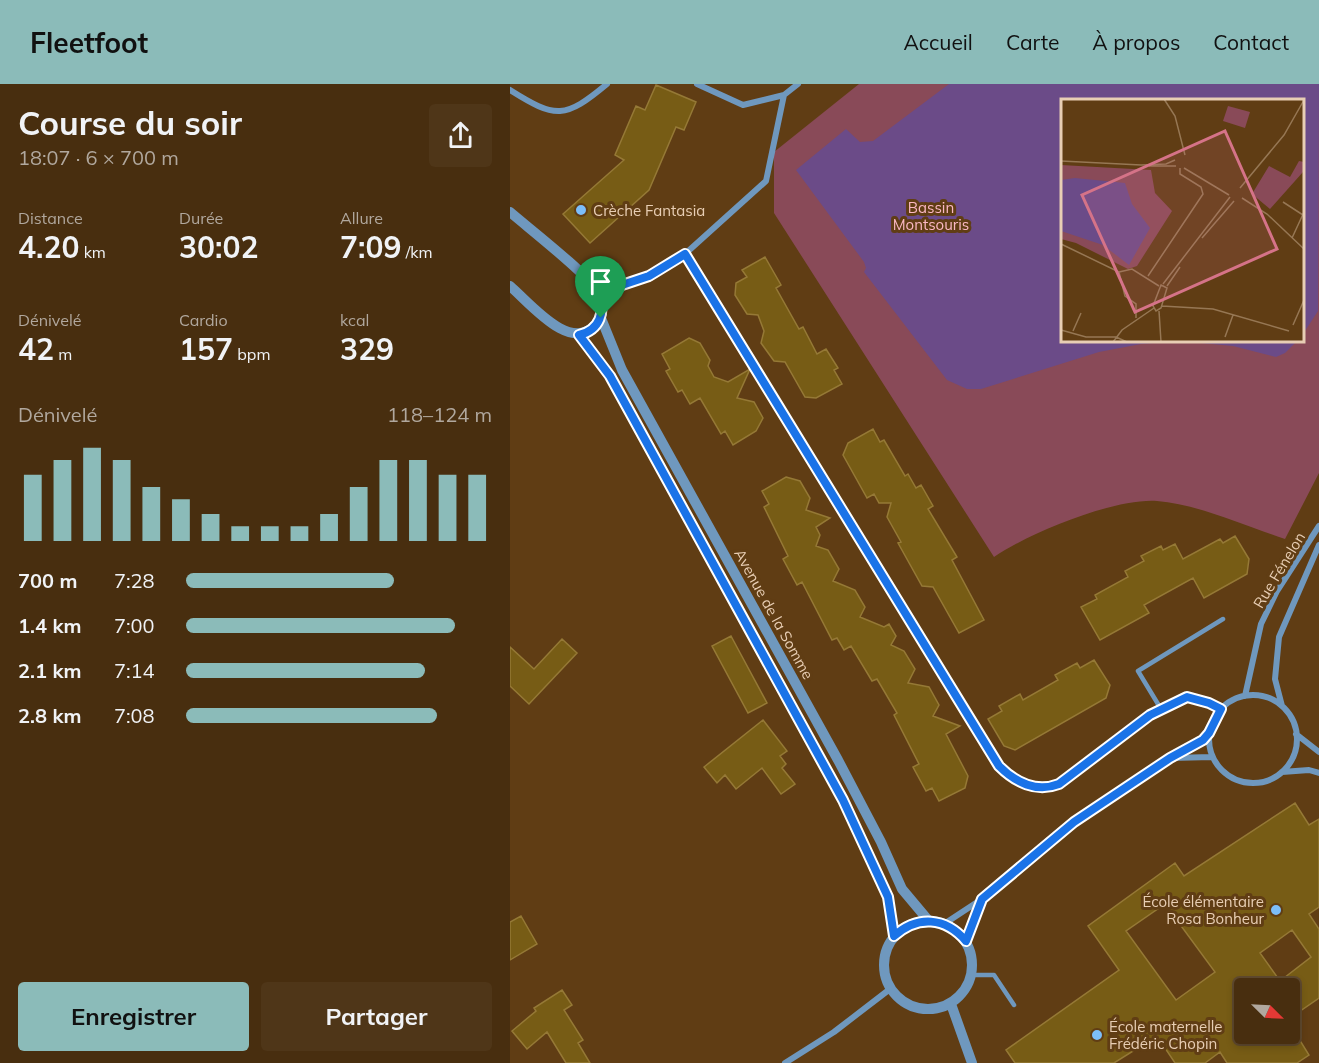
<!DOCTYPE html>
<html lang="fr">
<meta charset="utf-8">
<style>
:root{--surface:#482e0f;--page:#4f3618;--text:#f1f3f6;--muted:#b1a89e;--line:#604a2f;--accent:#8bbbb9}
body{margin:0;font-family:Mulish,sans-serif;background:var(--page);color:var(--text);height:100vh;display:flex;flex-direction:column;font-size:22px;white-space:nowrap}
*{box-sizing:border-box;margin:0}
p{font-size:20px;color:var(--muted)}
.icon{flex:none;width:33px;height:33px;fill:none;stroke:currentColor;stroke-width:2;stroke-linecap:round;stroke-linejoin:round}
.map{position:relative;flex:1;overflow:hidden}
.details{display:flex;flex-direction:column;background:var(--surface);width:510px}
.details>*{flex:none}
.needle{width:39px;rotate:114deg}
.controls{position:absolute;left:724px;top:894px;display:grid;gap:12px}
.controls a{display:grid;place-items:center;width:66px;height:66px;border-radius:6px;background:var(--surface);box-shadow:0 3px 9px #0003,0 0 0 2px var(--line);font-size:30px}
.pin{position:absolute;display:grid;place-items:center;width:51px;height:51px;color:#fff;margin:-62px -26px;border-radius:50% 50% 50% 0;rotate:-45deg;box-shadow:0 0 6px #0007}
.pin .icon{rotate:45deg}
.round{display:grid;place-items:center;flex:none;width:63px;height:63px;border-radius:6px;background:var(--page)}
.summary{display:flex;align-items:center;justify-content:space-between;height:102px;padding:0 18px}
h1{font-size:33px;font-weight:700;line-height:45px}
.figures{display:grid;grid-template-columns:repeat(3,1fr);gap:9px;height:102px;padding:6px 18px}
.figures div{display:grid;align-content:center}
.figures b{font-size:30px;font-weight:700}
.figures small{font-size:16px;font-weight:400}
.figures p{font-size:16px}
.chart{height:168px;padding:12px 18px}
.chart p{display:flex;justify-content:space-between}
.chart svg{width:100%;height:108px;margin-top:6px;stroke:var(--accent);stroke-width:6}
.action{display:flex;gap:12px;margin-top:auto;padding:12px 18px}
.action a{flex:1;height:69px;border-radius:6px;background:var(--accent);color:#111;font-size:24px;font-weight:700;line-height:69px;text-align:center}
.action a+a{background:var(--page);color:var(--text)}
ul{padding:0 18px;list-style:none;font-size:20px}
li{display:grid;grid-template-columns:96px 72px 1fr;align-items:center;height:45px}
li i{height:15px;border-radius:8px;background:var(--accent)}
header{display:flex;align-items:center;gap:36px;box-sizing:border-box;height:84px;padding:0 30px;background:var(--accent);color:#111}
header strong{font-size:28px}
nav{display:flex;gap:33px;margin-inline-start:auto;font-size:21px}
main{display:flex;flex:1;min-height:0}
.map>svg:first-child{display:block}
.green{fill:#894a58;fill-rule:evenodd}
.water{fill:#6b4b88}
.building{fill:#775c15;stroke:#957936;stroke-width:1.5;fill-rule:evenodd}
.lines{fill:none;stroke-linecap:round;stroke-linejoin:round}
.service{stroke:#6f98be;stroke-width:4.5}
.minor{stroke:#6f98be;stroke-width:6}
.tertiary{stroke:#6f98be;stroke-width:10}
.route-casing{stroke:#fff;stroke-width:12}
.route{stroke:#1a73e8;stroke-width:8}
.poi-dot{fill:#7cbef9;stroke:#603d14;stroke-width:2}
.labels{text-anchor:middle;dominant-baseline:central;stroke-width:6;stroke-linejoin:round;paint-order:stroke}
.park-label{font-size:15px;fill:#fab8c4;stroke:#603d14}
.poi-label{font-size:15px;fill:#e8ceb4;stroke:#603d14;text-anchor:start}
.street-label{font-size:15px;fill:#e8ceb4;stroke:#603d14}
.inset-road{fill:none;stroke:#967754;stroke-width:1.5}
.view{fill:#d57388;fill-opacity:0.15;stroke:#d57388;stroke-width:3}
.inset-edge{fill:none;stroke:#e8ceb4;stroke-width:3}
</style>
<header>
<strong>Fleetfoot</strong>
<nav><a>Accueil</a><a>Carte</a><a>À propos</a><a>Contact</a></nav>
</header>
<main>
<section class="details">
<div class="summary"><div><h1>Course du soir</h1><p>18:07 · 6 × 700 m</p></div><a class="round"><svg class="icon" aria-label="share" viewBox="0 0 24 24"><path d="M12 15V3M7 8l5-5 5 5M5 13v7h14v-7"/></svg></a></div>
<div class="figures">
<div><p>Distance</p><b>4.20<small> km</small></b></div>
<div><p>Durée</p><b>30:02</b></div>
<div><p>Allure</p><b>7:09<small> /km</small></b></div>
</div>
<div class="figures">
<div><p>Dénivelé</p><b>42<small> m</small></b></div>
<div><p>Cardio</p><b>157<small> bpm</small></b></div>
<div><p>kcal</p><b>329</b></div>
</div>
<div class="chart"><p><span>Dénivelé</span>118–124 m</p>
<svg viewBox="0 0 160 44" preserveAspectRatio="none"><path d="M5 44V17M15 44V11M25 44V6M35 44V11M45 44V22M55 44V27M65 44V33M75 44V38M85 44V38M95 44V38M105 44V33M115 44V22M125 44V11M135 44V11M145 44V17M155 44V17"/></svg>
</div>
<ul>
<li><b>700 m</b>7:28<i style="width:68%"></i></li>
<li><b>1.4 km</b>7:00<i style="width:88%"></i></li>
<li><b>2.1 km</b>7:14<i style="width:78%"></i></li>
<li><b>2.8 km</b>7:08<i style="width:82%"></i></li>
</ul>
<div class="action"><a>Enregistrer</a><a>Partager</a></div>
</section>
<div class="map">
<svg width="809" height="979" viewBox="0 0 809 979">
<rect width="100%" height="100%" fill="#603d14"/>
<!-- green -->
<path class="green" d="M349 0H809V389L775 455C736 442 687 420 647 417 604 414 519 449 484 473L264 129V68ZM552 16H792V256H552Z"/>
<!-- water -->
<path class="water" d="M439 0H809L808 227 793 250 792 16H552V256L787 257 775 269 766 273 723 262 670 257 631 260 589 268 471 305H457L437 296 354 188 356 184 354 178 286 86 336 45 350 58 363 57Z"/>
<!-- building -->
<path class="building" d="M146 1 186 18 174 46 166 43 139 106 80 159 53 130 114 76 105 71 126 22 135 26Z
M255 173 271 201 266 204 289 245 293 243 307 270 316 265 328 284 324 286 332 300 306 314 295 313 275 278 264 277 251 259 254 247 248 231 237 230 225 211 226 199 237 193 232 186Z
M179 254 190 259 200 276 198 282 204 293 218 298 240 285 227 314 244 318 253 334 246 347 223 361 215 347 211 350 190 314 180 320 172 306 168 308 156 287 160 285 152 270Z
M363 345 370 358 374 356 395 392 398 390 406 404 411 401 423 422 418 425 447 473 442 476 474 536 449 549 423 503 412 502 388 459 391 458 377 433 381 419H369L364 410 357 414 333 371 338 359Z
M276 393 290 397 300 414 296 426 320 434 306 443 310 451 306 462 318 466 329 485 323 497 345 506 355 523 350 533 374 543 379 540 386 552 381 561 394 567 405 585 398 599 419 603 429 621 423 632 450 642 436 650 458 692 455 704 429 717 422 704 416 707 403 683 409 680 384 631 387 629 367 595 362 597 341 562 334 566 327 554 322 556 292 498 287 501 273 475 278 472 254 423 259 420 252 407Z
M725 452 739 475 737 490 694 514 683 494 634 521 639 529 590 556 571 523 587 515 585 511 618 493 615 487 634 477 631 472 651 462 653 466 665 460 673 475 710 455 713 459Z
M221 552 257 619 238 629 202 562Z
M52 555 67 569 19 620 0 602V563L24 585Z
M584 576 600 601 596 614 505 666 494 662 478 635 492 627 489 622 510 610 513 616 548 596 545 591 567 579 570 584Z
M253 636 277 667 270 672 276 680 272 684 285 700 271 710 252 684 226 705 215 691 207 699 194 683Z
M785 719 799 741 809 735V823L799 830 809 845V914L780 934V904H735V950H786L799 971 787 979H717L710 968 695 979H665L647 952 604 979H505L496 966 609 886 578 842 665 779 674 792ZM655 820 705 888 666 916 616 847ZM782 846 801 873 770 897 750 869Z
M11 832 27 860 0 876V838Z
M52 906 62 921 54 926 73 956 68 959 80 979H56L37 948 17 965 2 947 26 927 24 924Z"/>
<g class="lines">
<!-- service -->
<path class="service" d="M651 625 628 587 713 535
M462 891H484L504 921"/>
<!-- minor -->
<path class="minor" d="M187 0 233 21 274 11 288 0
M0 6C46 35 55 35 97 0
M175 170 489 682C505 698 526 709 549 700L641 631 677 613 699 619 710 625
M88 209 139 192 175 170 256 97 274 11
M699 655a44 44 0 1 1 88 0a44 44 0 1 1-88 0Z
M735 612 751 540 767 507 809 442
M772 622 765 595 769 553 809 461
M786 650 809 668
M661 674 702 673
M772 688 799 686 809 689
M434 840 472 815 564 738 660 674 693 656 699 649
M456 857 472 815
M275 979 324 948 380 905"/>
<!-- tertiary -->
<path class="tertiary" d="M0 128C16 142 79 191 86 206 93 217 95 229 86 240 61 270 21 220 0 202
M91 234 112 286 328 676 371 758 392 805 418 836
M69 251 100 292 333 716 378 813 384 852
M374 881a44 44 0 1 1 88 0a44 44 0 1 1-88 0Z
M441 920 462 979"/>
</g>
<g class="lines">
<!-- route casing -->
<g class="route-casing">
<path id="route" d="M175 170 489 682C505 698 526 709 549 700L640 631 677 613 699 619 711 625 699 649 693 656 660 674 564 738 472 815 456 857C435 833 408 831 384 852L378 813 333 716 100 292 69 251C90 246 96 228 88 209L139 192Z"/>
</g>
<!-- route -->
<use href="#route" class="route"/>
</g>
<!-- markers -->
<g class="poi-dot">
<circle cx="71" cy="126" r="6"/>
<circle cx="766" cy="826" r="6"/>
<circle cx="587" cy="951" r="6"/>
</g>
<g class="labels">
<!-- park labels -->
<g class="park-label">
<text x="421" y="123">Bassin<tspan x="421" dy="17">Montsouris</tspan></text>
</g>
<!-- poi labels -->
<g class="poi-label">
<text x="83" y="126">Crèche Fantasia</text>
<text x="754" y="817" text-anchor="end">École élémentaire<tspan x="754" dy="17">Rosa Bonheur</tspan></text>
<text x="599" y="942">École maternelle<tspan x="599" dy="17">Frédéric Chopin</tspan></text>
</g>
<!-- street labels -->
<g class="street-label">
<text transform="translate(769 486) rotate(-59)">Rue Fénelon</text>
<text transform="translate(264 530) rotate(61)">Avenue de la Somme</text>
</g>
</g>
<!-- overview -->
<g transform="translate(551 15)">
<rect width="243" height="243" fill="#603d14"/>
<path d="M167 7 189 13 184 29 162 22ZM238 62 243 63 242 73 209 110 191 95 208 67 229 78ZM0 66 90 71 94 94 111 112 76 167 67 170 15 144 0 140Z" fill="#894a58"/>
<path d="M14 79 64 84 71 105 89 129 68 166 42 146 0 132V81Z" fill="#6b4b88"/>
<path class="inset-road" d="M103 0 114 17 124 56M0 62 80 66 105 65 114 61M88 67H115M123 69 168 96M179 89 223 36 243 1M181 99 206 115 243 150M222 103 242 116M141 139 173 102M231 139 243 113M0 145 58 173 64 197 75 205V219M58 173 71 170 98 187M87 177 142 95 140 88 119 75V69M102 185 169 98M100 186 106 189 100 209 95 212 92 207ZM106 187 119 168M101 207 152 210 228 232M98 212 100 243M232 226 243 201M0 231 25 238H55L66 243M12 232 20 214M164 238 172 216M52 243 61 231 93 209"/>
<path class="view" d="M164 32 216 150 74 213 21 96Z"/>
<rect width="243" height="243" class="inset-edge"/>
</g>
</svg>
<div class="controls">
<a><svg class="needle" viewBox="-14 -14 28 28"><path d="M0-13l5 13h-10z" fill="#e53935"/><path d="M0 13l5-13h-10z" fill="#b1a89e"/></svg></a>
</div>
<div class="pin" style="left:91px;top:234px;background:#1e9e55"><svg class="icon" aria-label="arrive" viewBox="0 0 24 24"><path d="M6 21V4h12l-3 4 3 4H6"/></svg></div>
</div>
</main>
